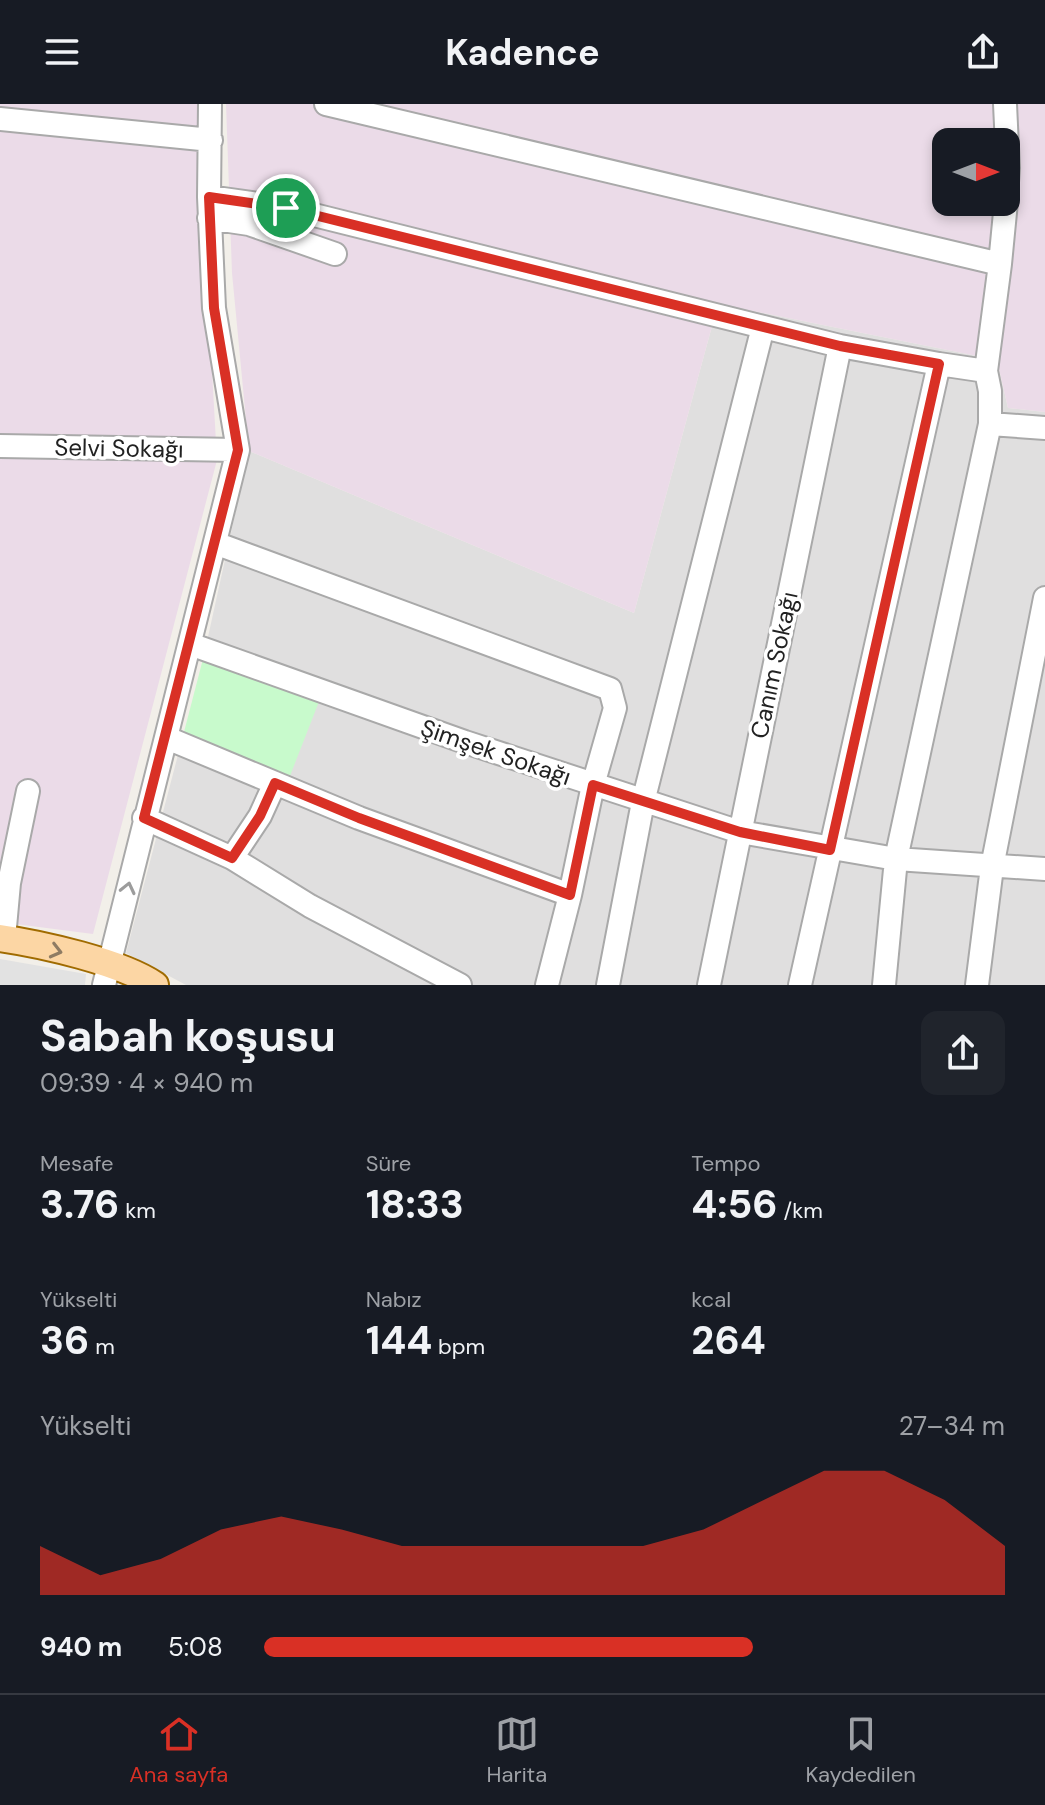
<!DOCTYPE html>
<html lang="tr">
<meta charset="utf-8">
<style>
:root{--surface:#171b24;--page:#20242c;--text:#f1f3f6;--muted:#9ea1a6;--line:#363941;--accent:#d93025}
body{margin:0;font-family:"DM Sans",sans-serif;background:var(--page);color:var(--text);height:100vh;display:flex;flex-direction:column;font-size:30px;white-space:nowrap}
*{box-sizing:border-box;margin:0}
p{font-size:26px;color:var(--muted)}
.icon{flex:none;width:44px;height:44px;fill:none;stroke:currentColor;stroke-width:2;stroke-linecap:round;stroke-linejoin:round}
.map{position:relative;height:881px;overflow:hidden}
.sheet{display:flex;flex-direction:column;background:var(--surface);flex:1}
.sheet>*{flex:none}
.needle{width:52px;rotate:90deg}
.tools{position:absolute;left:932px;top:24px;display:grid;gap:16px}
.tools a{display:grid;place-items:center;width:88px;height:88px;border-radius:16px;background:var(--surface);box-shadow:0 4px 12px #0003;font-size:40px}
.pin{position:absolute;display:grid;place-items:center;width:68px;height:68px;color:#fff;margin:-34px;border:4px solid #fff;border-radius:50%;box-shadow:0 2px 8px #0007}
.round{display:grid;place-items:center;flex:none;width:84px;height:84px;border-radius:16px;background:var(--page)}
.overview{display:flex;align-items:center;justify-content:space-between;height:136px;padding:0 40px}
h1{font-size:44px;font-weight:700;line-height:60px}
.metrics{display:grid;grid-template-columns:repeat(3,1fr);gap:12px;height:136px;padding:8px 40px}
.metrics div{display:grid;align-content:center}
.metrics b{font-size:40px;font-weight:700}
.metrics small{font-size:22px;font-weight:400}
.metrics p{font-size:22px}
.chart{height:224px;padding:16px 40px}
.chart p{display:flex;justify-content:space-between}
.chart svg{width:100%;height:144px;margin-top:8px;fill:var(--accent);opacity:.7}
ul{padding:0 40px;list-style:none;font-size:26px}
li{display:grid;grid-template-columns:128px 96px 1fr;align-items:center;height:60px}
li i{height:20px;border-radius:10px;background:var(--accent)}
header{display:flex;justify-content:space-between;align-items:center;height:104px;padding:0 40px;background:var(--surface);font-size:36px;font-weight:700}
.menu{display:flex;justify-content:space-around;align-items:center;height:112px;border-top:2px solid var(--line);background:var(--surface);font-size:22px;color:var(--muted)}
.menu a{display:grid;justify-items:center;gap:4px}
.menu .selected{color:var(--accent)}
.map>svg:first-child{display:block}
.residential{fill:#e0dfdf}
.industrial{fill:#ebdbe8;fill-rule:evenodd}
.park{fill:#c8facc}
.parking{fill:#e2e2e2}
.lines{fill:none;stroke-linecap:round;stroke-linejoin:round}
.minor-casing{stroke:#a9a9a9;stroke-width:26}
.major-casing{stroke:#a06b00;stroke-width:30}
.minor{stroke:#fff;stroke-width:22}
.major{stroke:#fcd6a4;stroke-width:26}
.oneway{stroke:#9c9c9c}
.oneway2{stroke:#8f7c63}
.route-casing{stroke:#fff;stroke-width:16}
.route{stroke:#d93025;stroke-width:10}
.labels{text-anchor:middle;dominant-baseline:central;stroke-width:7;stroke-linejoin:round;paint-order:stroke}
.street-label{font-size:24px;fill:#222;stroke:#fff}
</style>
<header><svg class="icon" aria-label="menu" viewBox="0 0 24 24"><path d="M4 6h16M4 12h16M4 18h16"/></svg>Kadence<svg class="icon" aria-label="share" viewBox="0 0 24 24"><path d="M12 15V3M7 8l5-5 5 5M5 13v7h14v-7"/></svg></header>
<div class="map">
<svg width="1045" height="881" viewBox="0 0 1045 881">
<rect width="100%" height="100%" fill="#f2efe9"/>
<!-- residential -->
<path class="residential" d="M718 200 997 256 1008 304 1045 308V881H186L126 849 184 628 288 677 204 551 249 347 634 509Z"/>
<!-- industrial -->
<path class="industrial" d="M0 0H197L217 356 93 830 0 818Z
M226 0H1045V308L1008 304 997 256 718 200 634 509 249 347 232 169ZM946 38H1006V98H946Z"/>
<!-- park -->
<path class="park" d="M204 551 320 595 288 677 184 628Z"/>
<!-- parking -->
<path class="parking" d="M0 855 86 870 85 881H0Z"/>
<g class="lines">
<!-- minor casing -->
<g class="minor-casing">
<path id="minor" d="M326 0 1000 160
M1005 0 1008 64 1006 92
M0 15 211 36
M209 93 286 104 840 242 939 260
M209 114 249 120 335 150
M986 267 990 287V320
M0 342 238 346
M215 439 610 585 615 604 593 681 570 791 547 881
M190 540 465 638 740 728 896 755 1045 765
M167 634 359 714 570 791
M144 714 232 754 310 802 460 881
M232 754 260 712 275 679
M4 834 9 779 28 687
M104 881 238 346 214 204 209 93 210 0
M608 881 643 698 763 223
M709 881 840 242
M800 881 939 260 986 267 1000 160 1006 98
M884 881 896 755 990 320 1045 324
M977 881 992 763 1045 494"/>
</g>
<!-- major casing -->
<g class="major-casing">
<path id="major" d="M0 834C42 840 121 858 155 881"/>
</g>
<!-- minor -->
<use href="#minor" class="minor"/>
<!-- major -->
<use href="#major" class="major"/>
</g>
<!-- one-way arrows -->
<defs><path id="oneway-chevron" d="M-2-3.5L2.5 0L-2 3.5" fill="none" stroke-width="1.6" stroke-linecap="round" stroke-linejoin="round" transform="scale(2)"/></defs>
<use class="oneway" href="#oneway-chevron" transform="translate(128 784) rotate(-77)"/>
<use class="oneway2" href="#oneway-chevron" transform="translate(56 847) rotate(14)"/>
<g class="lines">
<!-- route casing -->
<g class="route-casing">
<path id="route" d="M209 93 286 104 840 242 939 260 830 746 740 728 593 681 570 791 359 714 275 679 260 712 232 754 144 714 238 346 214 204Z"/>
</g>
<!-- route -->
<use href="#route" class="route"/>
</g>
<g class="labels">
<!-- street labels -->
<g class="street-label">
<text transform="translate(119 344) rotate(1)">Selvi Sokağı</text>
<text transform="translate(774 561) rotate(-78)">Canım Sokağı</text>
<text transform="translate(496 648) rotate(19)">Şimşek Sokağı</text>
</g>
</g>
</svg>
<div class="tools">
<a><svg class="needle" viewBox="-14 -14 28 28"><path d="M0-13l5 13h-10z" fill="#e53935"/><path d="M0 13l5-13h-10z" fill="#9ea1a6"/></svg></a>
</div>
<div class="pin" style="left:286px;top:104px;background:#1e9e55"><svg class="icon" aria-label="arrive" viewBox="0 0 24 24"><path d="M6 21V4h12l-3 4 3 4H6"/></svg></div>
</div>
<section class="sheet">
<div class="overview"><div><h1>Sabah koşusu</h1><p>09:39 · 4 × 940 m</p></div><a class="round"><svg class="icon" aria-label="share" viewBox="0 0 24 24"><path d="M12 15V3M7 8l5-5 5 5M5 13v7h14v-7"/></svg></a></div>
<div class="metrics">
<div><p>Mesafe</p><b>3.76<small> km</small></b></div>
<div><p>Süre</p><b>18:33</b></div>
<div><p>Tempo</p><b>4:56<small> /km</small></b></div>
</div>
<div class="metrics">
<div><p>Yükselti</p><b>36<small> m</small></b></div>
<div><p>Nabız</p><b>144<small> bpm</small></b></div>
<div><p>kcal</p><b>264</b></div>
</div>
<div class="chart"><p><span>Yükselti</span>27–34 m</p>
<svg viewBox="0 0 160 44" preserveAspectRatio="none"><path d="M0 44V29L10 38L20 33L30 24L40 20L50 24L60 29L70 29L80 29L90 29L100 29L110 24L120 15L130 6L140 6L150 15L160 29V44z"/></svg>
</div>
<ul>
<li><b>940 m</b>5:08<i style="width:66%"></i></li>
</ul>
</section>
<nav class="menu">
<a class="selected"><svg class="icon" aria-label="home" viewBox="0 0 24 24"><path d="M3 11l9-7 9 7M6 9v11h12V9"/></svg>Ana sayfa</a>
<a><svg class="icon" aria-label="map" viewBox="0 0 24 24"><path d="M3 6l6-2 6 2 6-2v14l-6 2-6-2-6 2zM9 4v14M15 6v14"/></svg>Harita</a>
<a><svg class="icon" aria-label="saved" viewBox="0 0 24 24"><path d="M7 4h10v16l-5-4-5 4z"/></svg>Kaydedilen</a>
</nav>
